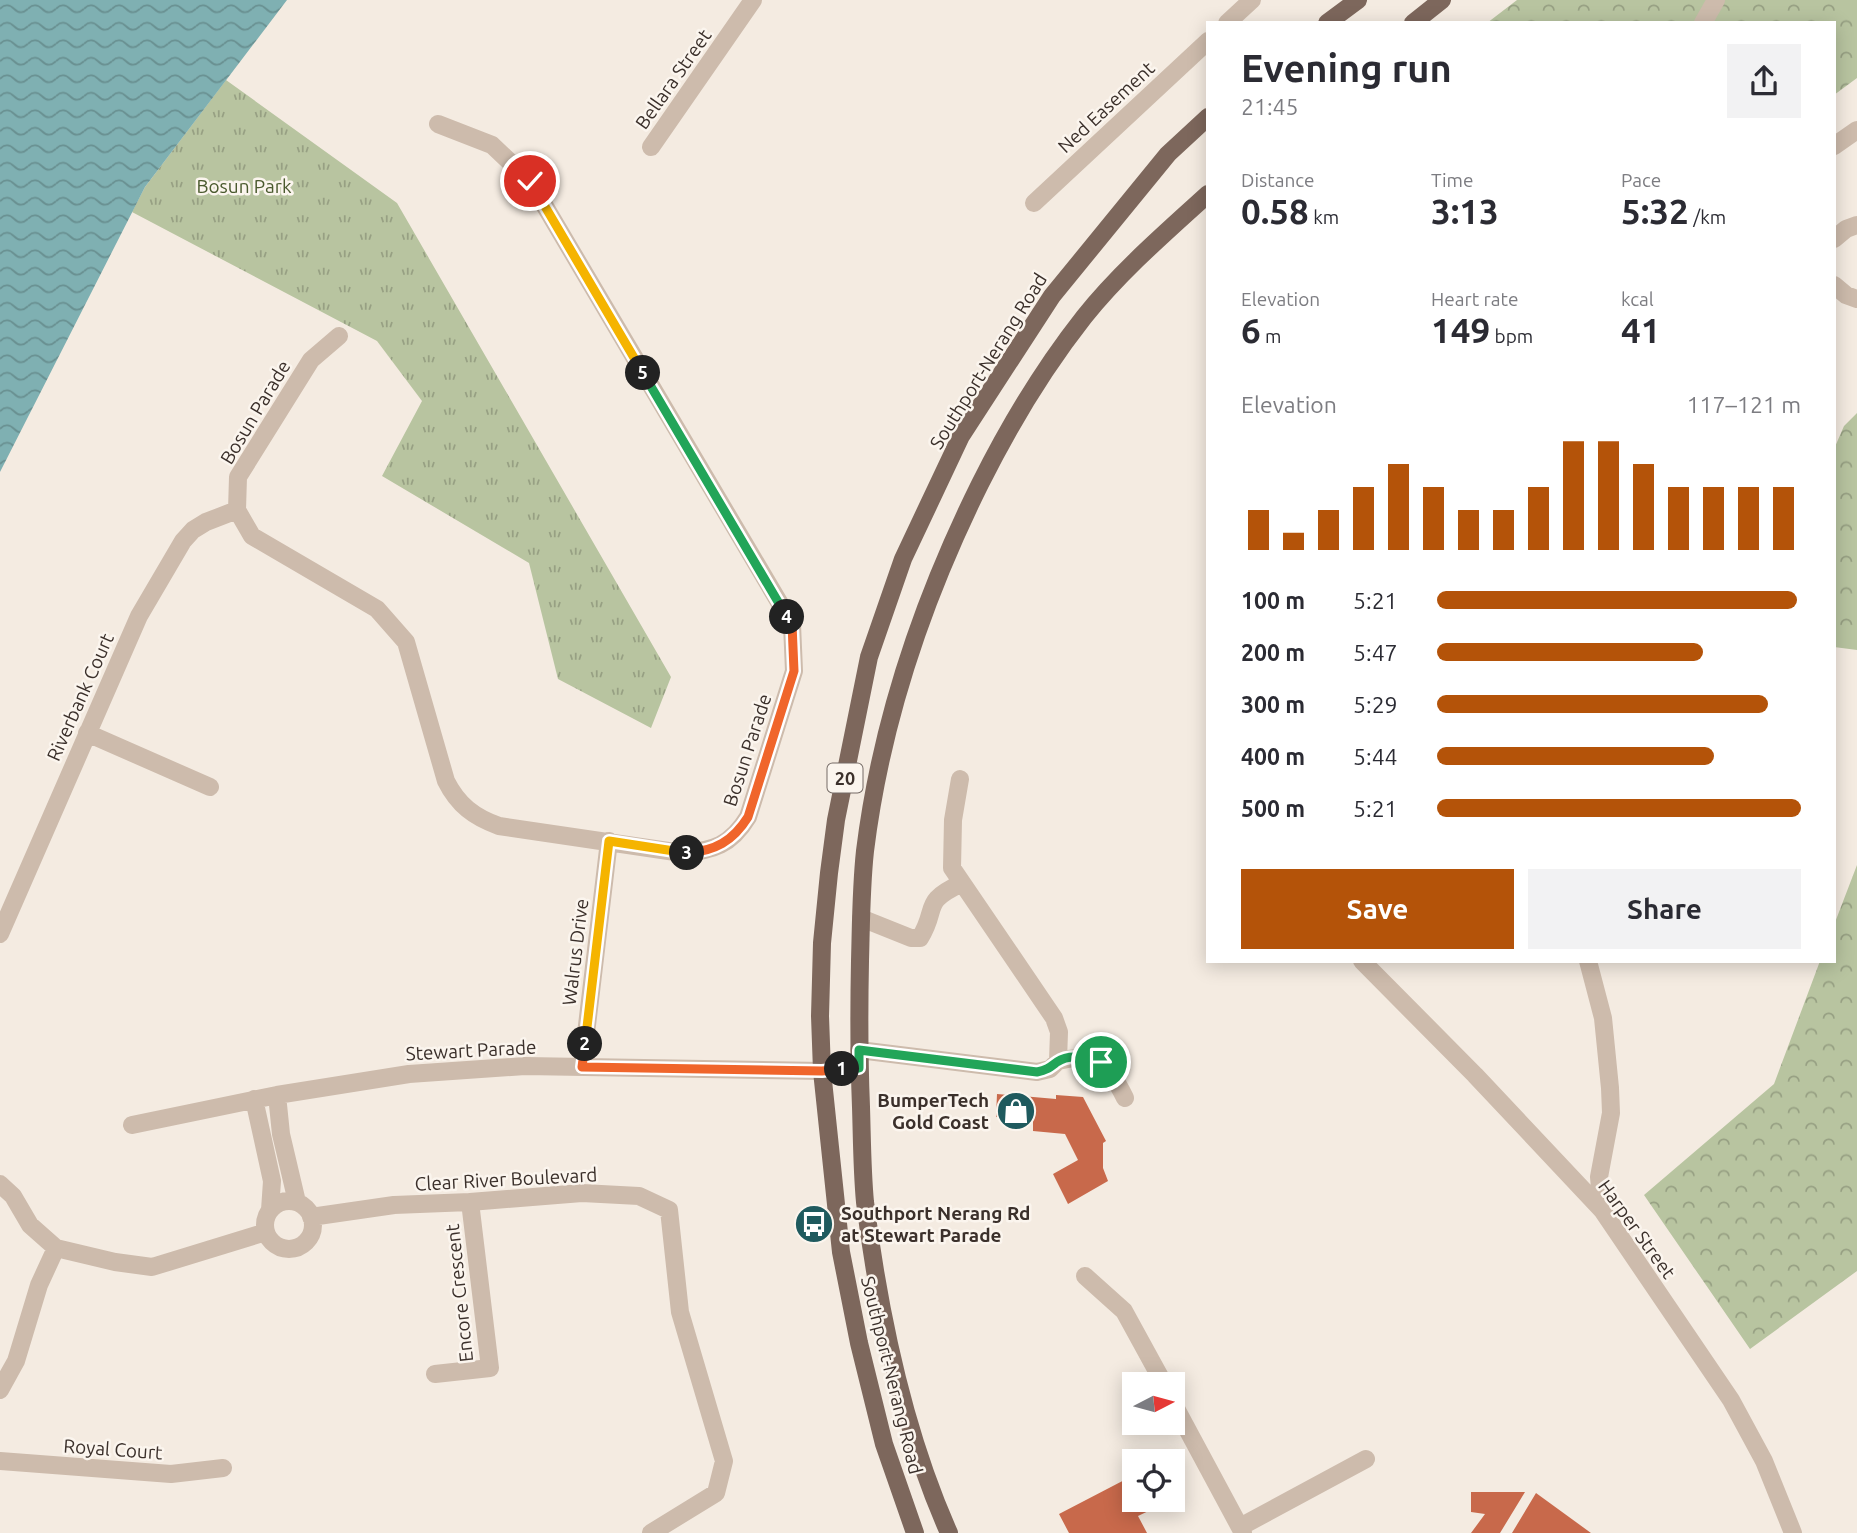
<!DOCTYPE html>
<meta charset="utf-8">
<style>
:root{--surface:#fff;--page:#f2f2f3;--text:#2b2b33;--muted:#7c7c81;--accent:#b45309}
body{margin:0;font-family:Ubuntu,sans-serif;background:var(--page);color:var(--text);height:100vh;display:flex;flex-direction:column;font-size:26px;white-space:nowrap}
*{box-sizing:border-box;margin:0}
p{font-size:23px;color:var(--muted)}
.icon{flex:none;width:38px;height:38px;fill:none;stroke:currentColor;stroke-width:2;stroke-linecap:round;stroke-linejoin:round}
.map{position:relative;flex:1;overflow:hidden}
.drawer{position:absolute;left:1206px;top:21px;width:630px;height:942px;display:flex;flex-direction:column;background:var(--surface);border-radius:0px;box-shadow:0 4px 18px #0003}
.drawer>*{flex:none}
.needle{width:46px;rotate:84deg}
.buttons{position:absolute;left:1122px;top:1372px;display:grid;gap:14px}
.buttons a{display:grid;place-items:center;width:63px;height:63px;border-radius:0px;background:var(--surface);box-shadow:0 4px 18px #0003;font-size:35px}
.pin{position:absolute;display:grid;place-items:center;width:60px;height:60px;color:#fff;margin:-30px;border:4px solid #fff;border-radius:50%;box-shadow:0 2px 7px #0007}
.km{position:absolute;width:35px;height:35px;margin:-18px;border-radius:50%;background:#222;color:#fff;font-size:19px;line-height:35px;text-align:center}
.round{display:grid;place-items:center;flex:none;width:74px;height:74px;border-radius:0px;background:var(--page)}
.overview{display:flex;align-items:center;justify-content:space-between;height:119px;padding:0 35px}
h1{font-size:38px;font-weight:700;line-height:52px}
.stats{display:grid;grid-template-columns:repeat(3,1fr);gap:10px;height:119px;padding:7px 35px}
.stats div{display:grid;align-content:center}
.stats b{font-size:35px;font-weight:700}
.stats small{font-size:19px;font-weight:400}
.stats p{font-size:19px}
.chart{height:196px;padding:14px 35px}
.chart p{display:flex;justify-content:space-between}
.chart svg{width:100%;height:126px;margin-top:7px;stroke:var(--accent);stroke-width:6}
.button{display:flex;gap:14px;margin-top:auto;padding:14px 35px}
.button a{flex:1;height:80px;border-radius:0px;background:var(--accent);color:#fff;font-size:28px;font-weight:700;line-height:80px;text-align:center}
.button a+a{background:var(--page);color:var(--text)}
ul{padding:0 35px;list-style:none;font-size:23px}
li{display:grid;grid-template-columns:112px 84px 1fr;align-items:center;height:52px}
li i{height:18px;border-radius:9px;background:var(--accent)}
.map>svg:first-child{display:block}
.forest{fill:url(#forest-crowns)}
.park{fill:url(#park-tufts)}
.water{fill:url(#water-waves)}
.building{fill:#c8694b}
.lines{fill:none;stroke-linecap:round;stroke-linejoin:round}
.minor{stroke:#cdbbac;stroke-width:18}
.major{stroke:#7d675c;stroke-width:18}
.split-1-casing{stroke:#fff;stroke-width:14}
.split-2-casing{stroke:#fff;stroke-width:14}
.split-3-casing{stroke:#fff;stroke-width:14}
.split-4-casing{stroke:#fff;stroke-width:14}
.split-5-casing{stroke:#fff;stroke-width:14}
.split-6-casing{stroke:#fff;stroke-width:14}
.split-1{stroke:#22a559;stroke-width:9}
.split-2{stroke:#f0652b;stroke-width:9}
.split-3{stroke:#f5b400;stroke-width:9}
.split-4{stroke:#f0652b;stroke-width:9}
.split-5{stroke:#22a559;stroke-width:9}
.split-6{stroke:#f5b400;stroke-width:9}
.labels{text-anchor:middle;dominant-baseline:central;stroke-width:5;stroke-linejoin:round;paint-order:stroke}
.shield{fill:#fbf5ee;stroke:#756b66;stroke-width:2}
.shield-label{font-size:18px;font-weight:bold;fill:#3b302b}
.street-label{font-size:19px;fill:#3b302b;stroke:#fbf5ee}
.park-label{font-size:19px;fill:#4a5a2e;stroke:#fbf5ee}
.poi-label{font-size:19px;font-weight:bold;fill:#3b302b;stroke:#fbf5ee;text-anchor:end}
</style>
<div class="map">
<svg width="1857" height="1533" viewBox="0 0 1857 1533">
<defs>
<pattern id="forest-crowns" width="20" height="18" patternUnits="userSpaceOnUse" patternTransform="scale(1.75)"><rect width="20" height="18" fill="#b8c4a0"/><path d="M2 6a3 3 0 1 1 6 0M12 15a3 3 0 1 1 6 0" fill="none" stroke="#97a083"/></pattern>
<pattern id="park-tufts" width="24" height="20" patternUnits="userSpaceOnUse" patternTransform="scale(1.75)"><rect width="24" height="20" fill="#b8c4a0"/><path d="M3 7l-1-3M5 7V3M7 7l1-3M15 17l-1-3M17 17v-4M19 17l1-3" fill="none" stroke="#97a083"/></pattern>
<pattern id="water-waves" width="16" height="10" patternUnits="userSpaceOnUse" patternTransform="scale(1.75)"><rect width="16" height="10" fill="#7fb0b2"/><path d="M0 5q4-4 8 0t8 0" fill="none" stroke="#699091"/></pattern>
</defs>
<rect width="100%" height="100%" fill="#f4ebe1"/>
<!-- forest -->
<path class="forest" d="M1517 0H1857V78L1834 95V23H1487Z
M1857 413V650L1834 647V449L1844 426Z
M1857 865V1271L1750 1349 1644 1195 1774 1084 1820 961H1834V925Z"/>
<!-- park -->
<path class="park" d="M226 80 397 203 671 677 651 728 558 679 529 563 382 476 422 401 377 341 132 212 145 187Z"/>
<!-- water -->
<path class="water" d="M0 0H287L145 187 0 472Z"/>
<!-- building -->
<path class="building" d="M997 1094 1056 1099V1095L1083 1097 1106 1141 1103 1143V1168L1108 1181 1068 1204 1053 1174 1078 1160 1065 1134 1033 1131V1120L996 1117Z
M1134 1475V1500H1156L1159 1506 1138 1516 1147 1533H1069L1059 1514Z
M1471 1492H1525L1500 1533H1471L1485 1514 1471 1512Z
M1536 1493 1591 1533H1512Z"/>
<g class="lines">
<!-- minor -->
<path class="minor" d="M1227 23 1252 0
M1703 23 1716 0
M1834 146 1857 130
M651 147 753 0
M1034 203 1208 41
M1834 239 1846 229 1857 225
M1834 285 1846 295 1857 299
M339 336 311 360 238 477 237 510 252 536 377 609 406 642 446 781C458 805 474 817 499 826L682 853C713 851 731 845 748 817L794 671 792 624 530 181 492 145 438 124
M87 733 210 787
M861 918 911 938H920C939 907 920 903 962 883
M0 934 139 616 183 541 193 530 206 522 237 510
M1362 961 1475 1075 1602 1210 1731 1400 1764 1461 1793 1533
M1588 961 1603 1018 1610 1088 1611 1113 1599 1177 1602 1210
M859 1050 1037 1072 1050 1069 1058 1061 1059 1032 1054 1018 952 868 953 820 960 779
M1058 1061C1096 1052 1109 1065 1125 1098
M582 1067 609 841
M277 1095 281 1134 297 1202
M254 1099 272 1181 270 1210
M132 1125 277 1095 409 1074 525 1066 822 1071 859 1068
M0 1184 13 1196 30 1225 56 1248 115 1262 152 1267 266 1232
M265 1225a24 24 0 1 1 48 0a24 24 0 1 1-48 0Z
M311 1217 394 1205 470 1202 582 1193 639 1196 669 1210 680 1312 724 1461 716 1493 651 1533
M1085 1276 1124 1311 1164 1384
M435 1374 490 1368 470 1202
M0 1390 16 1361 39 1285 56 1248
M1172 1401 1243 1533
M0 1461 171 1474 223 1468
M1240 1527 1366 1459"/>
<!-- major -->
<path class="major" d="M1327 23 1358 0
M1413 23 1442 0
M915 1533 884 1444 859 1343 841 1252 822 1071 820 1016 822 943 829 873 836 820 869 657 903 559 961 436 1052 296 1168 154 1208 117
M949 1533C903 1430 879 1313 865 1202 862 1170 862 1138 861 1107 859 1058 859 1010 860 961 861 925 861 888 865 851 881 722 922 601 980 484 1009 426 1043 369 1084 317 1120 272 1165 233 1208 194"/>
</g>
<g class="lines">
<!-- split-1 casing -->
<g class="split-1-casing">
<path id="split-1" d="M842 1069 859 1068V1050L1037 1072C1047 1070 1049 1068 1057 1062 1070 1053 1087 1058 1101 1062"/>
</g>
<!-- split-2 casing -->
<g class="split-2-casing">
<path id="split-2" d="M585 1044 582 1067 822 1071 842 1069"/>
</g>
<!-- split-3 casing -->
<g class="split-3-casing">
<path id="split-3" d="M585 1044 609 841 687 853"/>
</g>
<!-- split-4 casing -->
<g class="split-4-casing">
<path id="split-4" d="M687 853C715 851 733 841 748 817L794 671 792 624 787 617"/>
</g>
<!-- split-5 casing -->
<g class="split-5-casing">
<path id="split-5" d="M643 373 787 617"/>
</g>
<!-- split-6 casing -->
<g class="split-6-casing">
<path id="split-6" d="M530 181 643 373"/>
</g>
<!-- split-1 -->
<use href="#split-1" class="split-1"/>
<!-- split-2 -->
<use href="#split-2" class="split-2"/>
<!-- split-3 -->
<use href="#split-3" class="split-3"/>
<!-- split-4 -->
<use href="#split-4" class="split-4"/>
<!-- split-5 -->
<use href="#split-5" class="split-5"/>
<!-- split-6 -->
<use href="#split-6" class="split-6"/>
</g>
<!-- icons -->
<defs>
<g id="shop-disc" transform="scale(2.0125)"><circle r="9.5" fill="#1f5a5e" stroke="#fbf5ee"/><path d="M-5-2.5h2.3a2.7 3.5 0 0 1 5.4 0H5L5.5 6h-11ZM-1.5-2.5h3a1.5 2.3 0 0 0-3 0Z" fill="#fff"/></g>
<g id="bus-disc" transform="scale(2.0125)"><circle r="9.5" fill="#1f5a5e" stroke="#fbf5ee"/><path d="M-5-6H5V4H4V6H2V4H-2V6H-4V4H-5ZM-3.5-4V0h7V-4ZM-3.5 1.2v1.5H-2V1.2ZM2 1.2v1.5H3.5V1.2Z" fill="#fff"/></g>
</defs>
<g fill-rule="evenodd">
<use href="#shop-disc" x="1016" y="1111"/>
<use href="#bus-disc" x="814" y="1224"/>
</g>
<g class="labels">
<!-- shield labels -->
<rect class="shield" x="827.5" y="763.5" width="35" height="29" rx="5"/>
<g class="shield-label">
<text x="845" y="778">20</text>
</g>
<!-- street labels -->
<g class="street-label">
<text transform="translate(673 79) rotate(-55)">Bellara Street</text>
<text transform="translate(1106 107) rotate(-43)">Ned Easement</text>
<text transform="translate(988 361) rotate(-58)">Southport-Nerang Road</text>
<text transform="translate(255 412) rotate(-59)">Bosun Parade</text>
<text transform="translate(80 697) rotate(-66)">Riverbank Court</text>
<text transform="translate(747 750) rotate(-72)">Bosun Parade</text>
<text transform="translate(575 952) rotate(-83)">Walrus Drive</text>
<text transform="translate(471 1050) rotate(-3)">Stewart Parade</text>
<text transform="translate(506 1179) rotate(-3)">Clear River Boulevard</text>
<text transform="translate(1637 1229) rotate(54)">Harper Street</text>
<text transform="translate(459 1293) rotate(-96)">Encore Crescent</text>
<text transform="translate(892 1375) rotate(76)">Southport-Nerang Road</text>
<text transform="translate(113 1449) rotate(4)">Royal Court</text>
</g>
<!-- park labels -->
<g class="park-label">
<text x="244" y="186">Bosun Park</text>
</g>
<!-- poi labels -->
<g class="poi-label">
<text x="989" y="1100">BumperTech<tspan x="989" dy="22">Gold Coast</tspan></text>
<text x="841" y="1213" text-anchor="start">Southport Nerang Rd<tspan x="841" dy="22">at Stewart Parade</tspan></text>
</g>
</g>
</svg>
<div class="buttons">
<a><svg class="needle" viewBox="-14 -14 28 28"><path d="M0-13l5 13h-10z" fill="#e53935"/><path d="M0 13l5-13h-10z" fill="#7c7c81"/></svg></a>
<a><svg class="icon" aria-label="locate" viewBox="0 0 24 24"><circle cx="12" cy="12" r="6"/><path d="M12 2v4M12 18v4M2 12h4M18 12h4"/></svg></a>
</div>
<div class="pin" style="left:1101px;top:1062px;background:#1e9e55"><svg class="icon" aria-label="arrive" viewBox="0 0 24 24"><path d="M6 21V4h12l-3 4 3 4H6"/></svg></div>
<div class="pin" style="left:530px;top:181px;background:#d93025"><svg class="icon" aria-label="check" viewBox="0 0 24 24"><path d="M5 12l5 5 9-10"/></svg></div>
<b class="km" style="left:842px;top:1069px">1</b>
<b class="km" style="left:585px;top:1044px">2</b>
<b class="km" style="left:687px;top:853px">3</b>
<b class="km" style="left:787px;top:617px">4</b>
<b class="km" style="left:643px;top:373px">5</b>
<section class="drawer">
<div class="overview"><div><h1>Evening run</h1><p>21:45</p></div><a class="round"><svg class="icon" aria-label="share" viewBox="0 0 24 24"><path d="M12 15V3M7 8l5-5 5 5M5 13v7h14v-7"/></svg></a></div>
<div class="stats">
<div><p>Distance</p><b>0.58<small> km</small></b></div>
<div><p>Time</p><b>3:13</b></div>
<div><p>Pace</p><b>5:32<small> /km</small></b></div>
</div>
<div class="stats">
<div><p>Elevation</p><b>6<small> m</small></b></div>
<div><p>Heart rate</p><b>149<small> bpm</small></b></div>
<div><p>kcal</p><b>41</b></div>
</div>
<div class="chart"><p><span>Elevation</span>117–121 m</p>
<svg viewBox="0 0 160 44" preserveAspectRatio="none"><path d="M5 44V30M15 44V38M25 44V30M35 44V22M45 44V14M55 44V22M65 44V30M75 44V30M85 44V22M95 44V6M105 44V6M115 44V14M125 44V22M135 44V22M145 44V22M155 44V22"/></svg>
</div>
<ul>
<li><b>100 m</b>5:21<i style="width:99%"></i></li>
<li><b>200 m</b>5:47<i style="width:73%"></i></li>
<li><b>300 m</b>5:29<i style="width:91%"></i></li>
<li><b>400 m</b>5:44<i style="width:76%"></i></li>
<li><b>500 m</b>5:21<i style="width:100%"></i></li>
</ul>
<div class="button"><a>Save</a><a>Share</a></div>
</section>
</div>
